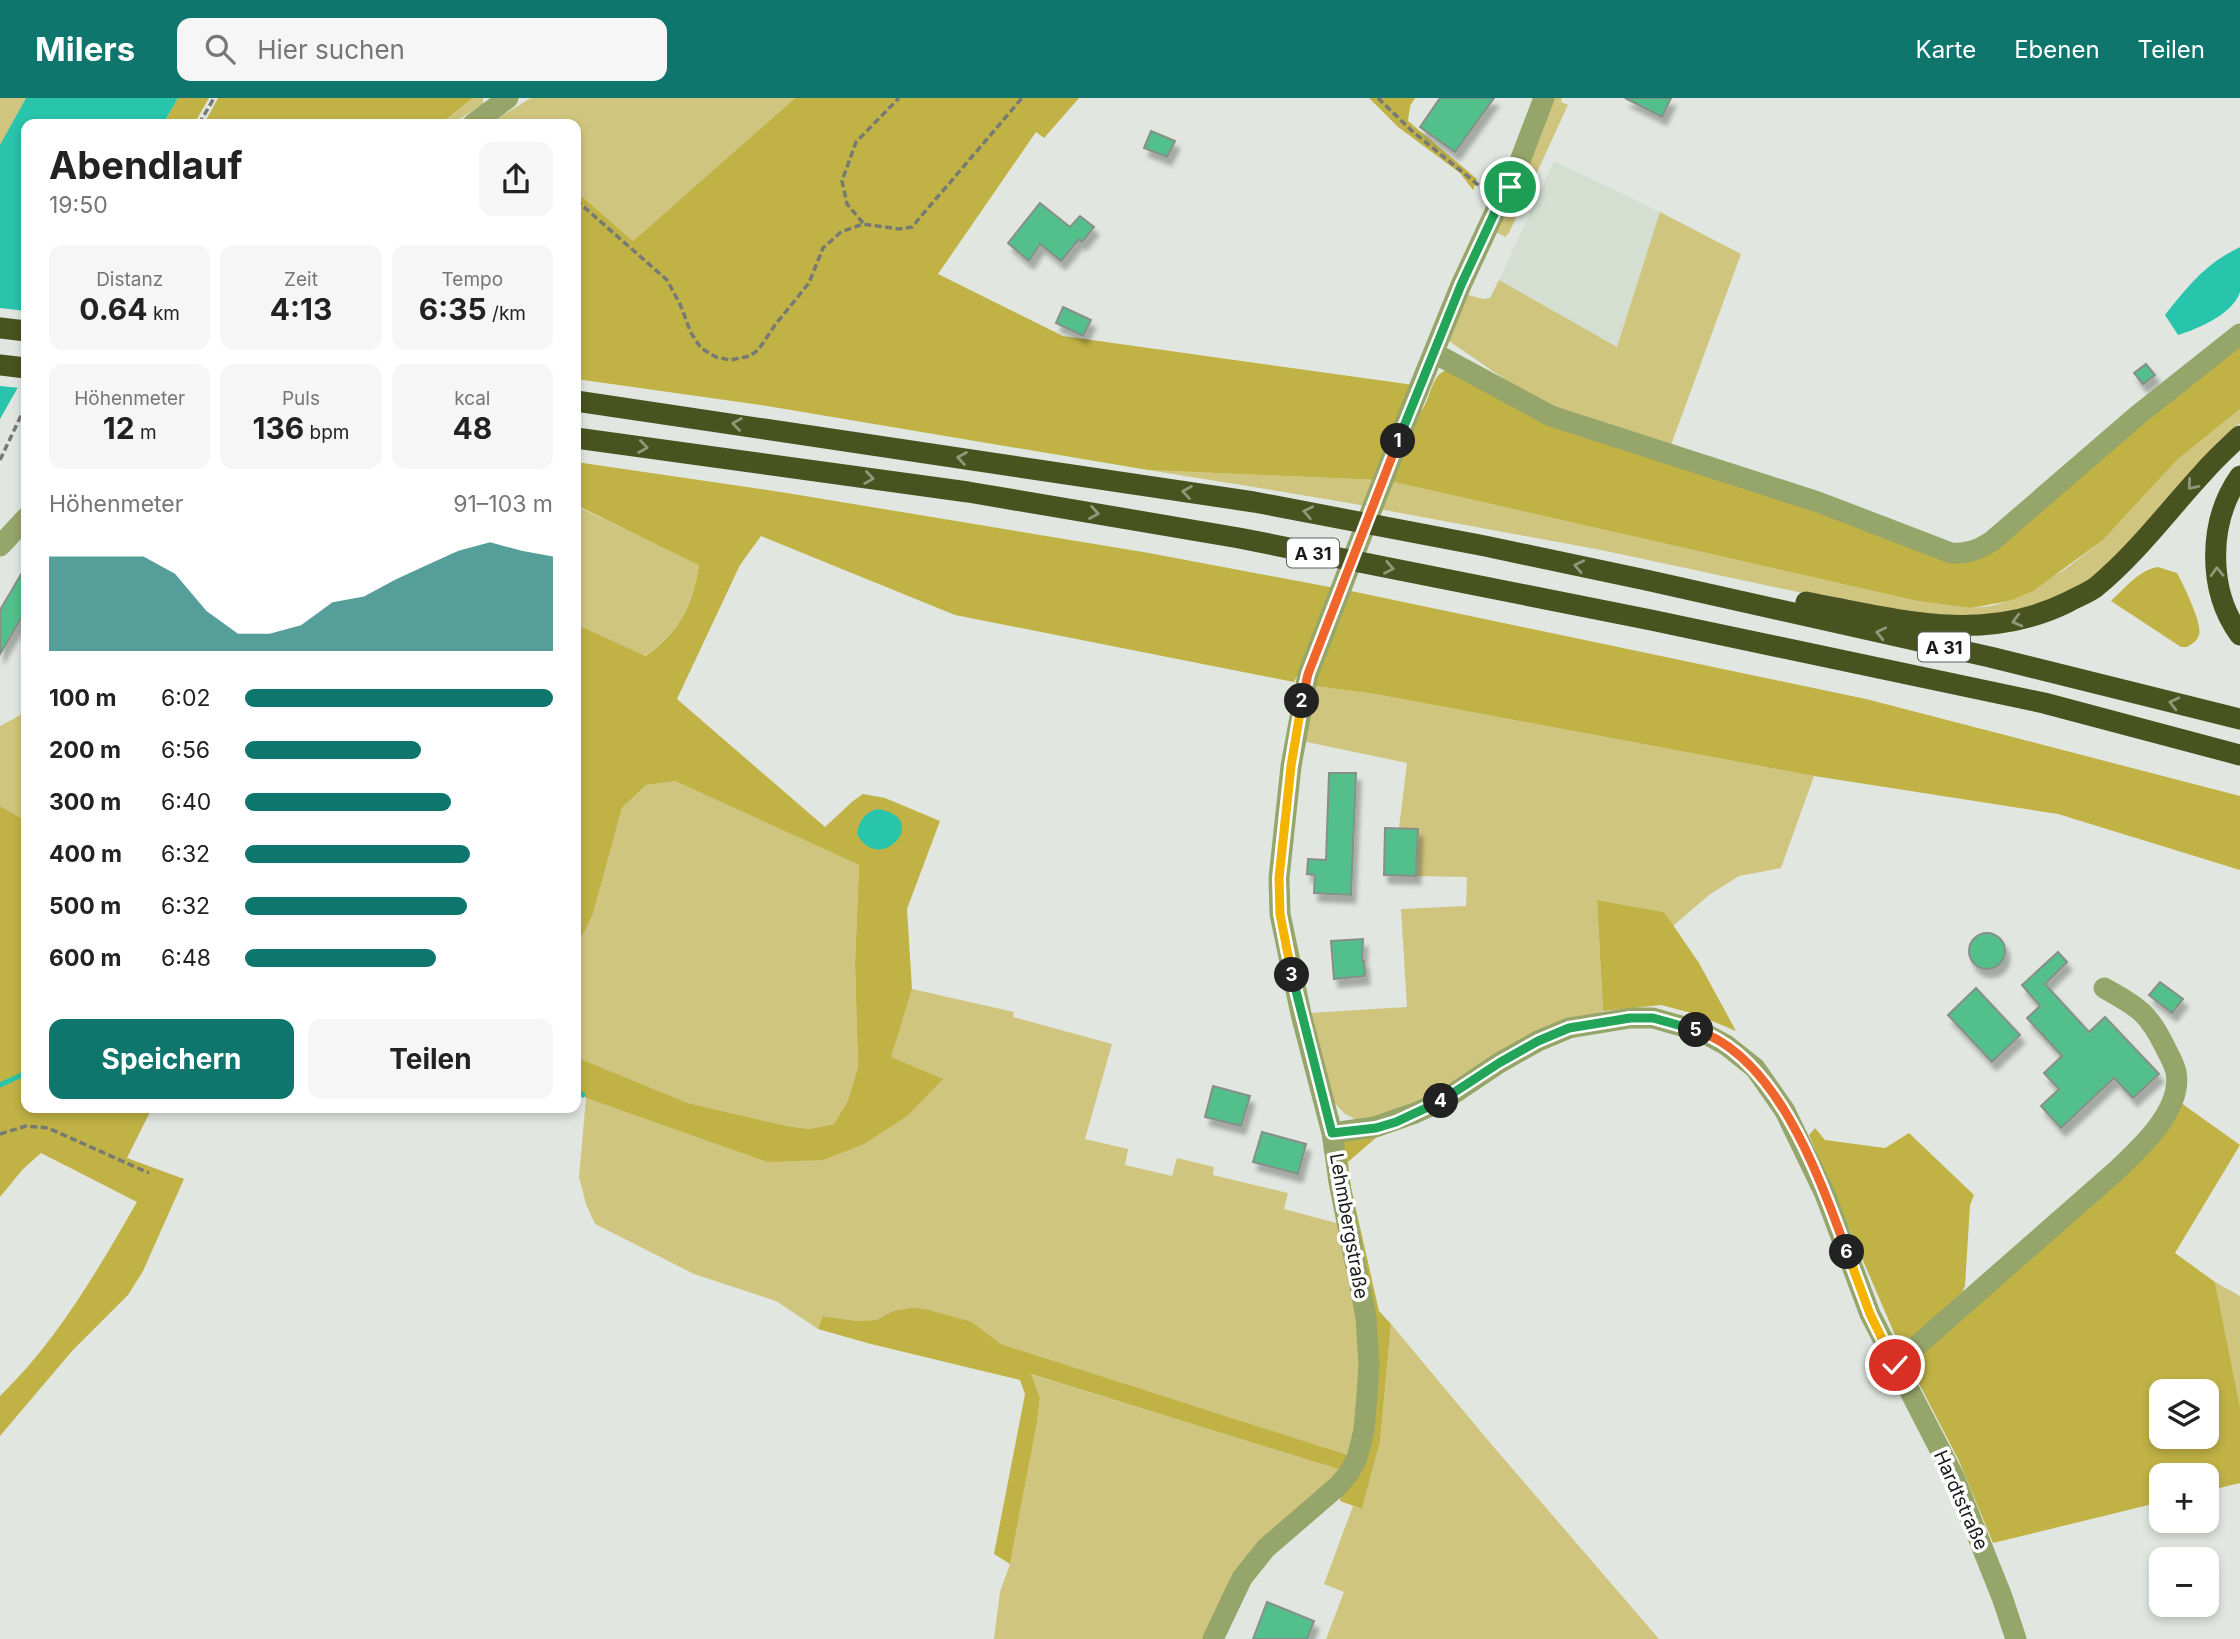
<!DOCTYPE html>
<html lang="de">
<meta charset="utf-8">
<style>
:root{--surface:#fff;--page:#f6f6f6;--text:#222;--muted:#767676;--accent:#0f766e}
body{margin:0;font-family:Inter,sans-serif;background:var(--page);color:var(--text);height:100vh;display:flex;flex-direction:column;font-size:26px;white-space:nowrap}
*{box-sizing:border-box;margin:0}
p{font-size:23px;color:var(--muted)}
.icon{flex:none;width:38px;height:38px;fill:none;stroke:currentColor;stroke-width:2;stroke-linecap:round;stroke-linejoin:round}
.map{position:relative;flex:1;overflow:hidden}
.panel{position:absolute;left:21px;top:21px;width:560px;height:994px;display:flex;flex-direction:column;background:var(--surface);border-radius:14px;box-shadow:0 4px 10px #0003}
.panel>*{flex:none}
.fabs{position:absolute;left:2149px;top:1281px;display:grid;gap:14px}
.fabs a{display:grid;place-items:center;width:70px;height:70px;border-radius:14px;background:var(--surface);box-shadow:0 4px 10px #0003;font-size:35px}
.pin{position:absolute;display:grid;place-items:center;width:60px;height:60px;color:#fff;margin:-30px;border:4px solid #fff;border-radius:50%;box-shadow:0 2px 7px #0007}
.km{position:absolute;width:35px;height:35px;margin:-18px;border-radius:50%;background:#222;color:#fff;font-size:19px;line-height:35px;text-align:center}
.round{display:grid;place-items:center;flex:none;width:74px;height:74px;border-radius:14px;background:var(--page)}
.summary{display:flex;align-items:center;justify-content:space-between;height:119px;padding:0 28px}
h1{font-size:38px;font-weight:700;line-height:52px}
.stats{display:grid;grid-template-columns:repeat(3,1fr);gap:10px;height:119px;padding:7px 28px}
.stats div{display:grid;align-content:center;border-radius:14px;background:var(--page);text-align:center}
.stats b{font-size:30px;font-weight:700}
.stats small{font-size:19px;font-weight:400}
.stats p{font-size:19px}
.chart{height:196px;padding:14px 28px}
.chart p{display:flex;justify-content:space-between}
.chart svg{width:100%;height:126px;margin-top:7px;fill:var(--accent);opacity:.7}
.action{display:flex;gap:14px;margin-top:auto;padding:14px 28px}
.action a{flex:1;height:80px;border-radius:14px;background:var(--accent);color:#fff;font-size:28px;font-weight:700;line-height:80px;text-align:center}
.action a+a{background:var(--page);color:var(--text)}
ul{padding:0 28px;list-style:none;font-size:23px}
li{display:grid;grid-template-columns:112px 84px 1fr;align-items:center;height:52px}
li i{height:18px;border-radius:9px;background:var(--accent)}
header{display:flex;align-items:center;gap:42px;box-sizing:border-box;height:98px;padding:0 35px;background:var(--accent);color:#fff}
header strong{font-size:33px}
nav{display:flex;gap:38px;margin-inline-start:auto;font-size:24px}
.search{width:490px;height:63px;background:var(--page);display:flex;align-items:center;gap:18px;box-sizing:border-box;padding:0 24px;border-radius:14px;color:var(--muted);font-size:26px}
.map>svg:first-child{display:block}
.built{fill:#d4dfd1}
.green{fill:#cfc57e}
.forest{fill:#c1b246;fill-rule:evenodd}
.water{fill:#28c4ab}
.pier{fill:#e1e7e0}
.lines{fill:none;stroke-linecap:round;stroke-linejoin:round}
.stream{stroke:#28c4ab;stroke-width:5}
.building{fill:#53bf8a;stroke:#878f8a;stroke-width:2;filter:url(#shadow)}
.path{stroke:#767a75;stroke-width:3.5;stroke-dasharray:7 3.5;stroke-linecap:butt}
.minor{stroke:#96a569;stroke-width:21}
.highway{stroke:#485320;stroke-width:21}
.oneway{stroke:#919879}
.split-1-casing{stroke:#fff;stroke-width:14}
.split-2-casing{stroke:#fff;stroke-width:14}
.split-3-casing{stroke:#fff;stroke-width:14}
.split-4-casing{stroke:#fff;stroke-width:14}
.split-5-casing{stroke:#fff;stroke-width:14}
.split-6-casing{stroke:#fff;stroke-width:14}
.split-7-casing{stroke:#fff;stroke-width:14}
.split-1{stroke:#22a559;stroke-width:9}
.split-2{stroke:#f0652b;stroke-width:9}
.split-3{stroke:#f5b400;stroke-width:9}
.split-4{stroke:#22a559;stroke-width:9}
.split-5{stroke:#22a559;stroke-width:9}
.split-6{stroke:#f0652b;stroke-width:9}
.split-7{stroke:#f5b400;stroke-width:9}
.labels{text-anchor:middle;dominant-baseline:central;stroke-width:7;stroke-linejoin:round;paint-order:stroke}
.shield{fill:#fff;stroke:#5f605e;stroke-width:2}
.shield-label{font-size:18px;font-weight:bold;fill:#1a1c19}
.street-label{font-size:19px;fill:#1a1c19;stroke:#fff}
</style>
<header>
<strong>Milers</strong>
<div class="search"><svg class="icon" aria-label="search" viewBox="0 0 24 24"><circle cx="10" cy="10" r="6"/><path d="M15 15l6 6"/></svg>Hier suchen</div>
<nav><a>Karte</a><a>Ebenen</a><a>Teilen</a></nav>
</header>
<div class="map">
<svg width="2240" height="1541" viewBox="0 0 2240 1541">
<defs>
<filter id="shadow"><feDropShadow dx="4.5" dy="8" stdDeviation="2" flood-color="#0004"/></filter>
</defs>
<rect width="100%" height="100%" fill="#e1e7e0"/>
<!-- built -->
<path class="built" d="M1554 63 1660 114 1617 250 1499 182Z"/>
<!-- green -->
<path class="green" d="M0 0H26L0 48Z
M473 0H483V6L452 26H440Z
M531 0H795L633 143 576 93V26H497L495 22Z
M1551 0H1562L1561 4 1568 7 1509 135 1505 139 1496 134Z
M1660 114 1741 156 1671 347 1552 314 1449 243 1468 197 1483 201 1490 200 1499 182 1617 249Z
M2240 311V325L2220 342 2196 368 2118 456 2090 481 2068 496 2003 519 1905 517 1601 452 1379 411 1390 383 1917 503 1971 510 1991 508 2009 503 2064 472 2103 442 2177 362Z
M1148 372 1377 382 1366 408C1293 395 1221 384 1148 372Z
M576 408 699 466C693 507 679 535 644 558L576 526Z
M1314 588 1375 596 1814 678 1781 770 1739 778 1709 797 1673 828 1664 814 1597 802 1603 913 1537 938 1425 1005 1381 1023 1357 1022 1345 1016 1332 1002 1309 915 1407 909 1401 811 1466 808 1467 779 1416 778 1418 731 1399 730 1407 665 1302 643Z
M26 614V723L0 708V628Z
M675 683 859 767 855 866 858 969 848 1002 834 1026 809 1031 787 1028 688 1005 576 959V841L583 837 593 816 622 710 646 687Z
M912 891 1014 914 1013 919 1112 946 1085 1041 1128 1051 1125 1067 1172 1078 1177 1060 1214 1069 1213 1077 1288 1095 1284 1111 1340 1126 1363 1232 1361 1314 1348 1357 1001 1246 972 1224 893 1213 876 1222 857 1223 824 1218 818 1231 776 1203 694 1176 595 1126 586 1106 579 1079 586 1000 767 1064 942 981 890 959Z
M2215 1184 2240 1198V1309Z
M1391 1226 1492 1347 1659 1541H1326L1344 1494 1324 1486 1353 1408 1362 1411 1380 1344Z
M1030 1276 1344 1373 1285 1421 1205 1541H994L1000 1494 1010 1466 1037 1325 1040 1300Z"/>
<!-- forest -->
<path class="forest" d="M178 0H209L194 26H163Z
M218 0H473L440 26H204Z
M795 0H1079L1044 40 1036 34 938 176 1063 238 1414 287 1377 382 1148 372 767 308 576 281V93L633 143Z
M1369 0H1415L1410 8 1408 23 1477 81 1473 92 1460 75 1398 29Z
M2240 243V311L2177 362 2103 442 2033 493 2009 503 1971 510 1917 503 1390 383 1418 311 1422 312C1431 299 1431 278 1446 272L1676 364 1950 462Z
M576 364 787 395 1149 455 1351 493 1866 601 2240 698V772L2058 716 1814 678 1375 596 1314 588 1298 576 1294 584 955 517 761 438 740 467 677 601 825 729 853 703 863 696 885 700 940 723 907 811 912 891 891 959 943 981 907 1018 864 1046 823 1062 767 1064 586 1000 584 997 582 999 576 994V959L688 1005 787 1028 809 1031 834 1026 848 1002 858 969 855 866 859 767 675 683 646 687 622 710 593 816 583 837 576 841V526L645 558C679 535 693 507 699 467L576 407Z
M2158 469 2177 475C2183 486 2203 526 2199 537 2197 543 2192 546 2187 549H2181L2111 503C2126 489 2139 472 2158 469Z
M0 708 26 723V1010H152L127 1060 184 1081 143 1173 128 1197 72 1253 0 1338V1298C57 1243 97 1173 137 1104L41 1055 23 1071 0 1099Z
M1597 802 1664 814 1699 865 1736 933 1695 916 1661 907 1603 913Z
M2177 1002 2240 1047 2175 1155 2215 1184 2240 1309V1385L2207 1393V1377H2161V1404L1993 1445 1959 1363 1912 1272 1915 1261ZM2161 1293H2207V1339H2161Z
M1815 1030 1825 1042 1885 1050 1909 1035 1974 1097 1970 1107 1965 1188 1955 1210 1902 1247 1898 1244 1809 1037Z
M1386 1031 1348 1064 1351 1089 1379 1213 1391 1226 1380 1344 1362 1411 1340 1403 1342 1391 1367 1345 1341 1039Z
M912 1210 925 1211 972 1224 1001 1246 1348 1357 1344 1373 1031 1276 1040 1300 1037 1325 1010 1466 994 1456 1025 1296 1020 1282 871 1246 818 1231 823 1218 857 1223 876 1222 893 1213Z"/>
<!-- water -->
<path class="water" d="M26 0H178L163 26H26V275L0 321V47Z
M2240 149C2240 163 2240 181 2240 194 2233 216 2198 231 2178 237L2165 217C2189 187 2205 166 2240 149Z
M877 711C934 719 879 779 857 736 859 723 864 715 877 711Z"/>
<!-- pier -->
<path class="pier" d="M0 210 26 213V282L21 290 0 288Z"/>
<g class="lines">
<!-- stream -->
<path class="stream" d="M0 987 26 975
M576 992 583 997"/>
</g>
<!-- building -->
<path class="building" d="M1440 0H1494L1455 54 1420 29Z
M1625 0H1671L1662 19Z
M1151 33 1175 43 1167 59 1144 50Z
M1040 105 1070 129 1080 118 1094 129 1082 144 1079 141 1061 163 1040 146 1029 163 1008 145Z
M1063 209 1091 222 1083 238 1056 225Z
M2146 266 2155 277 2143 286 2134 275Z
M26 468V512L0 556V512Z
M1329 675H1356L1351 797 1314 795 1315 777 1307 776 1308 761 1326 762Z
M1385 730 1418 731 1416 778 1384 777Z
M1969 853a18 18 0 1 1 36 0a18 18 0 1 1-36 0Z
M1363 841 1362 863H1364L1365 878 1334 881 1331 843Z
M2058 854 2067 864 2045 886 2089 934 2105 919 2159 976 2133 1000 2114 980 2061 1030 2041 1008 2059 991 2044 975 2062 958 2027 920 2040 908 2022 887Z
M2160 884 2183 901 2172 915 2149 897Z
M1976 890 2020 937 1992 964 1948 917Z
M1213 988 1250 998 1241 1028 1205 1019Z
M1262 1034 1306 1046 1298 1076 1253 1064Z
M1267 1504 1314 1523 1307 1541H1253Z"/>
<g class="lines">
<!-- path -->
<path class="path" d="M1378 0 1412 33 1487 94
M199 26 214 0
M576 102 667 182 680 206 691 235 701 250 716 259 730 262 750 258 759 251 775 227 809 185 823 150 841 134 863 126 899 131 912 129 1022 0
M863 125 847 106 842 83 856 44 899 0
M0 362 26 307
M0 1036 26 1028 48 1030 149 1075"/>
<!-- minor -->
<path class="minor" d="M473 26 508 0
M1434 255 1551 318 1818 404 1951 455C1967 456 1978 452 1992 443L2138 317 2240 236
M0 448 26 420
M1332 1035 1375 1029 1415 1015 1444 1002 1499 965 1538 943 1569 930 1630 920H1653L1702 934 1726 947 1755 970 1785 1013 1825 1096 1870 1216 1954 1379 2002 1499 2016 1541
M1895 1267 2116 1073C2140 1050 2183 1012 2176 974 2174 965 2169 957 2165 949 2148 914 2138 909 2104 890
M1213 1541 1242 1480 1266 1450 1338 1388 1349 1375 1357 1360 1364 1332 1367 1297 1369 1267 1366 1219 1339 1084 1332 1035 1301 916 1280 816 1279 780 1291 668 1308 576 1411 310 1461 187 1495 114 1510 89 1544 0"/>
<!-- highway -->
<path class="highway" d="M0 230 26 233
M0 267 26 270
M576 303 1254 404 1485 448 1646 482 1990 559 2240 621
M576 340 968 394 1239 440 1651 522 2044 605 2240 657
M2240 378C2208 423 2207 492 2240 537
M1806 504C1895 521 1982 547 2068 504 2077 499 2088 495 2096 489 2136 456 2167 414 2202 376 2214 362 2227 350 2240 338"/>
</g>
<!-- one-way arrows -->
<defs><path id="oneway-chevron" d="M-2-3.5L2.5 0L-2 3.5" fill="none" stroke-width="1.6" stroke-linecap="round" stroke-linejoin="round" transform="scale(1.75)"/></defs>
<g class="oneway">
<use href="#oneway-chevron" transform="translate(737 326) rotate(-172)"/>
<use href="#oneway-chevron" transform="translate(643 349) rotate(8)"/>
<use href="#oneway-chevron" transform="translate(962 360) rotate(-171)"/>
<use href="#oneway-chevron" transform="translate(869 380) rotate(8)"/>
<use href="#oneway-chevron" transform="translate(2192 387) rotate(131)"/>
<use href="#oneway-chevron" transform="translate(1187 394) rotate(-171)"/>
<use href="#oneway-chevron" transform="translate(1308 414) rotate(-169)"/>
<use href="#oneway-chevron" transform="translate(1094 415) rotate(10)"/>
<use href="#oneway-chevron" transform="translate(1579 468) rotate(-168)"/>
<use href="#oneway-chevron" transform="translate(1389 470) rotate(11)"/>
<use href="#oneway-chevron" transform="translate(2217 474) rotate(-92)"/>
<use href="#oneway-chevron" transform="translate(2017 523) rotate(165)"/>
<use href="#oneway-chevron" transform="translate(1881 535) rotate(-167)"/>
<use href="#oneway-chevron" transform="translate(2174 605) rotate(-166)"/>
</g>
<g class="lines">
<!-- split-1 casing -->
<g class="split-1-casing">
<path id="split-1" d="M1398 343 1461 187 1495 114 1510 89"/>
</g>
<!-- split-2 casing -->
<g class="split-2-casing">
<path id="split-2" d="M1302 603 1308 576 1398 343"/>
</g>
<!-- split-3 casing -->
<g class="split-3-casing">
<path id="split-3" d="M1292 877 1280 816 1279 780 1291 668 1302 603"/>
</g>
<!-- split-4 casing -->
<g class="split-4-casing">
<path id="split-4" d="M1292 877 1332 1035 1376 1030 1396 1024 1441 1003"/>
</g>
<!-- split-5 casing -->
<g class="split-5-casing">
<path id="split-5" d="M1441 1003 1499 965 1538 943 1569 930 1630 920H1653L1696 932"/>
</g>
<!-- split-6 casing -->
<g class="split-6-casing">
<path id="split-6" d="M1696 932C1778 959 1820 1081 1847 1154"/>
</g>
<!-- split-7 casing -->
<g class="split-7-casing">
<path id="split-7" d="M1847 1154 1870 1216 1895 1267"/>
</g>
<!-- split-1 -->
<use href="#split-1" class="split-1"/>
<!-- split-2 -->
<use href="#split-2" class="split-2"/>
<!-- split-3 -->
<use href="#split-3" class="split-3"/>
<!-- split-4 -->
<use href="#split-4" class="split-4"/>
<!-- split-5 -->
<use href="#split-5" class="split-5"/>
<!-- split-6 -->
<use href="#split-6" class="split-6"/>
<!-- split-7 -->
<use href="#split-7" class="split-7"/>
</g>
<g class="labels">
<!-- shield labels -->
<g class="shield">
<rect x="1287" y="440.5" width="52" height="29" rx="5"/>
<rect x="1918" y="534.5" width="52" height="29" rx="5"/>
</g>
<g class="shield-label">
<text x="1313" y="455">A 31</text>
<text x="1944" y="549">A 31</text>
</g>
<!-- street labels -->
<g class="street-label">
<text transform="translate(1349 1128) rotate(80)">Lehmbergstraße</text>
<text transform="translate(1961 1402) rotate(66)">Hardtstraße</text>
</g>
</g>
</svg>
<div class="fabs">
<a><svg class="icon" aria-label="layers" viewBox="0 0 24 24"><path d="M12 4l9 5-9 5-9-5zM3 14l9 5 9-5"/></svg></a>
<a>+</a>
<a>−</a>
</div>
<div class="pin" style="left:1510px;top:89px;background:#1e9e55"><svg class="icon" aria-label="arrive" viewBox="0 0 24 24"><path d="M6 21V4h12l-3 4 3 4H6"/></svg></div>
<div class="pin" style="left:1895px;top:1267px;background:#d93025"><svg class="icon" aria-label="check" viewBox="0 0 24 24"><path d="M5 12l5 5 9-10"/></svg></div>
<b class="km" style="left:1398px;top:343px">1</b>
<b class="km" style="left:1302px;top:603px">2</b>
<b class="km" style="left:1292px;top:877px">3</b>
<b class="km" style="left:1441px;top:1003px">4</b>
<b class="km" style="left:1696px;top:932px">5</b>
<b class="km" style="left:1847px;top:1154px">6</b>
<section class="panel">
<div class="summary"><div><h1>Abendlauf</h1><p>19:50</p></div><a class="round"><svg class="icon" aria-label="share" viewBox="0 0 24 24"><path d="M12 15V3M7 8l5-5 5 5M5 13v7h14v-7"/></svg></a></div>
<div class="stats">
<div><p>Distanz</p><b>0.64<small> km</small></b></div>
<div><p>Zeit</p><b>4:13</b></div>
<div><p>Tempo</p><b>6:35<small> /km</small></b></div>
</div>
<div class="stats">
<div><p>Höhenmeter</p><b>12<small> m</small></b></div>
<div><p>Puls</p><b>136<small> bpm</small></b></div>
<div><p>kcal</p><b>48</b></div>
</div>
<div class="chart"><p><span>Höhenmeter</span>91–103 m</p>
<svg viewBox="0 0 160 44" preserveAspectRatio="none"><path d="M0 44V11L10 11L20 11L30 11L40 17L50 30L60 38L70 38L80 35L90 27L100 25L110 19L120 14L130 9L140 6L150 9L160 11V44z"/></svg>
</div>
<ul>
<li><b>100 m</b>6:02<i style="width:100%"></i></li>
<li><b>200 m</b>6:56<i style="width:57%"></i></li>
<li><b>300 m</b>6:40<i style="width:67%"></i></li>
<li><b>400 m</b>6:32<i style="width:73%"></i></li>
<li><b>500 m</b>6:32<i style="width:72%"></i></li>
<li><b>600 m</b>6:48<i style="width:62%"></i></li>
</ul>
<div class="action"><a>Speichern</a><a>Teilen</a></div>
</section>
</div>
